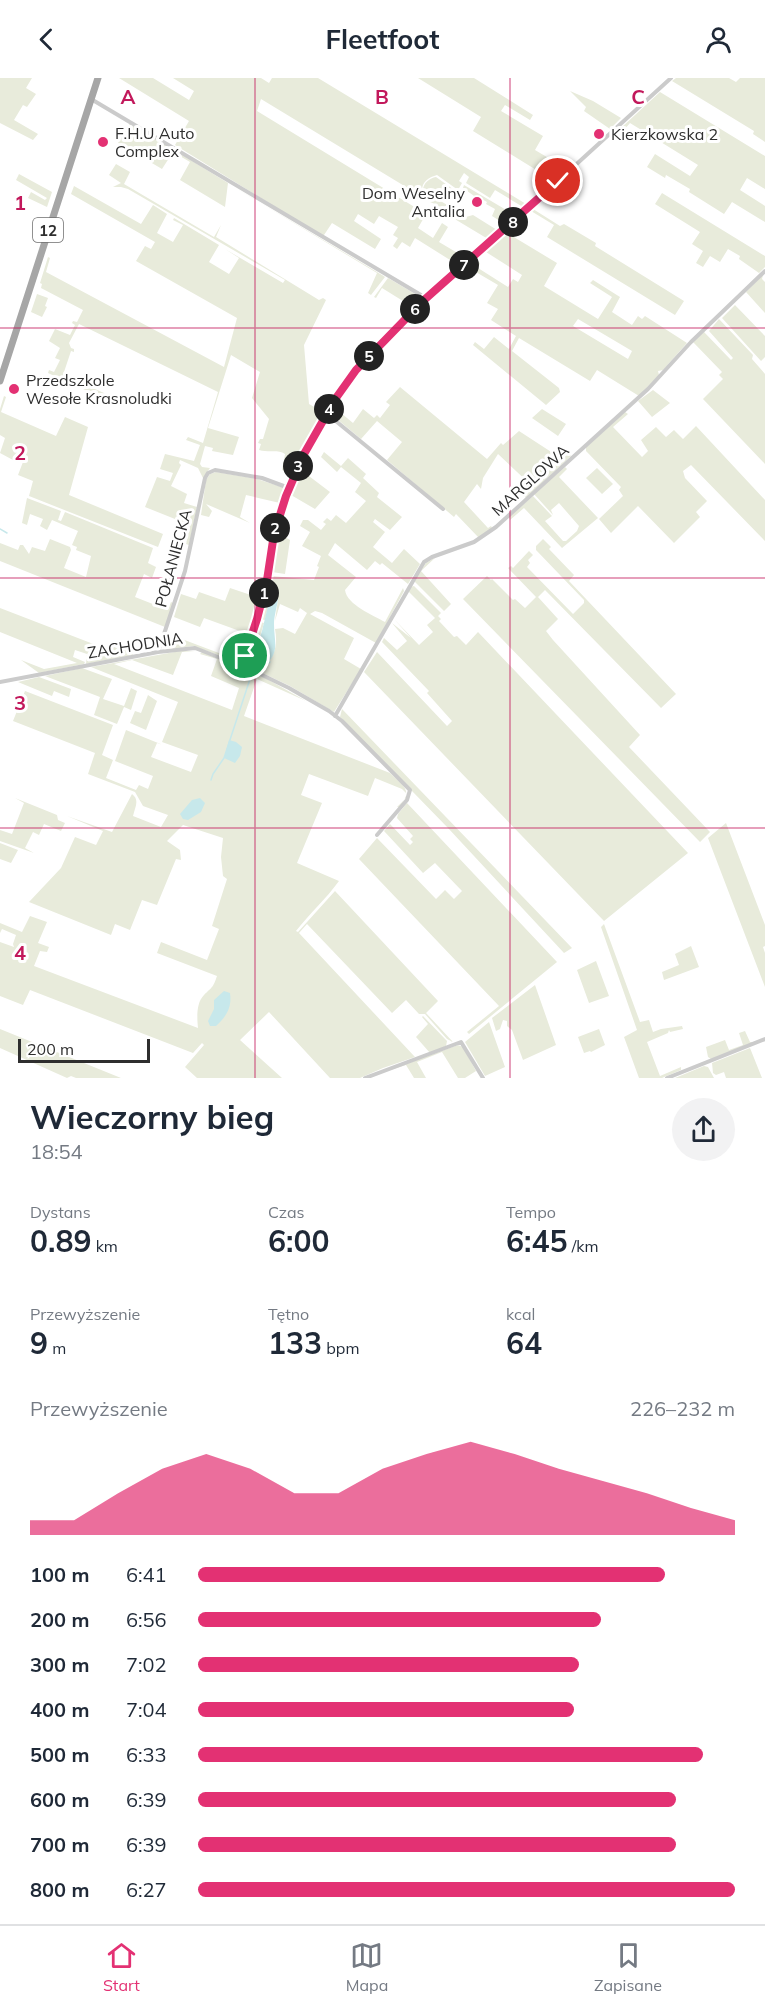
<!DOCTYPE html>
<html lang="pl">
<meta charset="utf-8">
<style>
:root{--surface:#fff;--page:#f2f2f3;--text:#1f2937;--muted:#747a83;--line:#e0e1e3;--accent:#e33173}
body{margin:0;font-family:Mulish,sans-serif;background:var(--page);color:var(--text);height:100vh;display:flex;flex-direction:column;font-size:22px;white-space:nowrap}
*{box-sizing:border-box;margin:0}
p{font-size:20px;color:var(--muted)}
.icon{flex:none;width:33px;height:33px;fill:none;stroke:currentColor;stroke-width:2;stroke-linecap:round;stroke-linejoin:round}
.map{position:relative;height:1000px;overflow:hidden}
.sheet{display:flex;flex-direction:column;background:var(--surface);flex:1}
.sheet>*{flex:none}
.scale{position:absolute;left:18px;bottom:15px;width:132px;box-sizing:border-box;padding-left:6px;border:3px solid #2e2e2e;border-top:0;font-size:16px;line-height:21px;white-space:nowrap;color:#2e2e2e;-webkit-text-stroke:4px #fff;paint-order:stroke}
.pin{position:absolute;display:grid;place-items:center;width:51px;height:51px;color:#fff;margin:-26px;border:3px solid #fff;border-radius:50%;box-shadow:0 2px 6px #0007}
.km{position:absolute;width:30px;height:30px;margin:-15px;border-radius:50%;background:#222;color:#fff;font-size:16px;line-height:30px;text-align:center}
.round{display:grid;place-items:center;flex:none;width:63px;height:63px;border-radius:32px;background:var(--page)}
.head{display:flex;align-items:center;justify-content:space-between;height:102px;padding:0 30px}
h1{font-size:33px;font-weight:700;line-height:45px}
.figures{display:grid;grid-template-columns:repeat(3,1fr);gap:9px;height:102px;padding:6px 30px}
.figures div{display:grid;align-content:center}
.figures b{font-size:30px;font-weight:700}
.figures small{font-size:16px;font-weight:400}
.figures p{font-size:16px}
.chart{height:168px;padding:12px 30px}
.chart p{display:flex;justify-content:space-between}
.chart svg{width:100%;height:108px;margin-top:6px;fill:var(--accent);opacity:.7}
ul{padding:0 30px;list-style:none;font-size:20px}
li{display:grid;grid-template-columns:96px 72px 1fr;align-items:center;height:45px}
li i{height:15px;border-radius:8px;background:var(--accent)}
header{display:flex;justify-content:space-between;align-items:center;height:78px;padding:0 30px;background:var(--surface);font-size:27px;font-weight:700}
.menu{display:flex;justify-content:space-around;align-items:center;height:84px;border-top:2px solid var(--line);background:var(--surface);font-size:16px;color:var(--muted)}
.menu a{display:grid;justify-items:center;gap:3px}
.menu .selected{color:var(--accent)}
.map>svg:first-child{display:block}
.green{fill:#e8ebdb;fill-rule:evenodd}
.water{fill:#c7e8eb}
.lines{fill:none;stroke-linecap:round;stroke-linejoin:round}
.stream{stroke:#c7e8eb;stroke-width:1.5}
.street{stroke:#cbcbcb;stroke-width:4}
.primary{stroke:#a6a6a6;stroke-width:7}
.route-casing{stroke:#fff;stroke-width:12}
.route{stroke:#e33173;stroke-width:8}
.grid{fill:none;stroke:#c2185b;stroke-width:1.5;stroke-opacity:0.55}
.poi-dot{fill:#e33173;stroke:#fff;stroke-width:2}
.labels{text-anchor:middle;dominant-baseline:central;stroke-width:6;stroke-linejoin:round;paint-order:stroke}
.shield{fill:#fff;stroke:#6d6d6d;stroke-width:1.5}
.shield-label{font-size:15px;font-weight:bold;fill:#2e2e2e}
.poi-label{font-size:16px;fill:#2e2e2e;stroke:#fff;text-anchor:start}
.street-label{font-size:16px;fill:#2e2e2e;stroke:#fff}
.grid-label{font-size:20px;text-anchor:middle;font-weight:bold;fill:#c2185b;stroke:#fff;stroke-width:6;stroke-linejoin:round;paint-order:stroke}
</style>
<header><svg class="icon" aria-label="back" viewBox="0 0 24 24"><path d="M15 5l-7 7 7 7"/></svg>Fleetfoot<svg class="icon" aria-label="person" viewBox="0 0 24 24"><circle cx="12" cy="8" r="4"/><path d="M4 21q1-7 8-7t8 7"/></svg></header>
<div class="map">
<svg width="765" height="1000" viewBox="0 0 765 1000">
<rect width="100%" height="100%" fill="#fff"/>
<!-- green -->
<path class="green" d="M0 0H32L26 10 36 16 27 29 23 27 14 42 38 56 33 62 0 45Z
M119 0H153L189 22 194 13 173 0H261L269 5 272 0H318L526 126 523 129 495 112 490 120 466 105 469 99 464 95 459 103 462 105 458 112 437 97C429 99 422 104 422 112L459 134 458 137 464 141 466 139 473 137 497 152 488 161 433 128 435 126 430 124 431 121 413 110 411 112 261 21 257 33 426 136 418 150 433 160 442 145 448 149 439 164 466 180 458 187 415 160 410 169 402 164 397 171 393 168 398 160 393 157 398 149 379 138 374 146 358 136 354 143 381 161 375 171 332 145 324 157H321L175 67 189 43Z
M418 0H474L533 37 530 42 505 27 501 33 543 58 535 72 567 91 547 108 539 102 542 98 545 100 546 98 473 53 481 39Z
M676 0H729L736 4 740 0H765V64L753 56 754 53 672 3Z
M570 13 593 23 621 40 610 51 584 33 586 29Z
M660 14 765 78V111L747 100 740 112 765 128V144L732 124 724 136 689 114 690 111 666 97 665 100 647 89 655 76 690 98 698 87 630 45 624 52 622 49Z
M130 45 228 105 225 129 180 102 190 84 173 74 162 91 118 65Z
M116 86 130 94 124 106 214 159 221 147 216 159 319 222 323 220 326 222 304 267 309 326 323 334 291 395 282 392 285 376C278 371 270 375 259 372L261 366 258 365 260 361H263L269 341 252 320 260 294 231 277 208 350 239 359 233 377 212 373 213 370 205 368 200 386 202 389 210 390 203 400 198 390 180 382 179 385 181 387 171 408 187 416 184 425 197 429 189 467 186 466 190 447 145 429 157 399 170 403 173 395 160 391 165 376 194 383 200 367 186 362 188 359 203 365 218 314 79 246 69 265 71 270 74 271V274L71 273 63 297 120 322 118 327 48 295 49 292 54 294 60 282 55 280 60 270 49 263 55 251 70 257 75 247 72 245 73 243 77 244 83 232 41 210 42 206 40 205 48 179 50 180 46 194 224 289 237 240 136 183 145 168 151 171 155 164 71 116 74 108 141 146 153 127 167 136 157 155 173 164 183 147 173 142 174 140 219 167 209 184 229 196 239 180 225 171 283 205 285 202 128 111 121 109H113L121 105 109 97Z
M19 96 52 114 47 129 28 120 31 114 45 122 47 120 16 102Z
M436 99 457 114 455 117 446 111 442 110 445 112 443 117 439 113 442 118 436 120 423 112C423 105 430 100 436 99Z
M464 107 508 133 500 143 492 138 495 131 486 126 487 124 478 119 477 120 463 110Z
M234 109 382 197 385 199 371 217 368 215 377 195Z
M662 115 765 178V189L759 195 739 181 740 178 728 171 720 184 710 178 703 189 696 185 703 173 692 166 700 154 655 126Z
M533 131 560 148 564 146 596 165 595 168 684 223 675 237 547 159 554 147 531 133Z
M507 155 557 185 544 208 598 241 612 219 590 205 593 202 620 219 612 234 632 247 638 238 642 241 645 238 687 265 663 292 658 293 659 297 639 318 597 292 590 303 519 260 512 273 559 310 560 314 546 327 473 267 475 264 484 271 494 259 509 271 516 258 491 242 498 231 487 225 498 207 469 190 476 183 480 185 478 190 508 209 513 201 518 204 522 197 486 174ZM578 241 632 273 628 281 573 248Z
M763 197 762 201 765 204V235L746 214Z
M388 200 417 217 418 223 411 228 382 210 376 220 374 219Z
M37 216 48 220 45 228 47 229 42 239 31 234Z
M735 227 765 258V279L761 283 722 240Z
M719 241 753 277 752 281 765 296V386L703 321 723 301 719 297 722 294 693 264 704 254 731 282 733 280 709 253Z
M400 309 487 381 501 365 503 367 519 353 562 381 569 375 571 378 526 420 524 418 533 409 498 376 483 400 481 411 477 406 464 424 488 450 491 448 492 450 479 460 456 436 454 439 387 382 402 364 377 343 361 361 331 336 335 330 353 345 363 331 374 340 377 337 380 340 390 327 386 324Z
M653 312 670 325 652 339 638 323Z
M4 318 6 319 1 334 56 358 65 339 88 349 69 417 163 456 158 469 29 418 33 403 18 397 23 384 14 380 13 382 0 375 5 360 0 357V331Z
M542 331 566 346 558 358 532 340Z
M625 334 628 336 613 349 642 379 648 373 641 362 656 349 666 359 674 352 683 361 696 348 765 422V463L691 387 683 393 685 400 707 423 696 434 700 439 674 465 638 428 611 455 599 441 623 418 619 412 621 409 586 373V369Z
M324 374 341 388 348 380 366 396 363 400 379 415 377 419 402 439 390 452 375 441 373 444 385 454 373 469 392 485 404 471 420 486 408 506 382 485 380 487 375 483 367 492 335 465 328 477 356 499 345 512C347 527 373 537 385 544L403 510 404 513 376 565 322 535 315 533 310 536 354 560 344 581 361 591 334 634 290 608 250 589 248 584 260 544 264 545 253 582 254 588 262 590C275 580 278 567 275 551L283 550 295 556 307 535 300 530 298 534 280 526 275 543 278 521 271 516 265 542 261 541 272 498 314 502 319 489 317 488 321 478 302 468 310 454 300 448 303 442H308L321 452 326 446 323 444 327 440 331 443 336 437 346 445 366 423 355 414 361 405 341 389 337 394 321 379Z
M565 389 567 391 559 399 598 440 562 470 524 430 510 442 509 439 533 418 552 438 545 443 563 463H566L577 453 579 448 559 425 551 432 553 437 534 416Z
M597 390 613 406 602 416 586 400Z
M301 392 330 414 315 431 291 417Z
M216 394 257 401 285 410 280 425 246 417 240 439 250 445 206 426 212 433 209 439 201 437 206 402 210 396Z
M27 420 61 433 58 442 61 443 65 434 153 470 148 485 156 489 152 500 144 496 135 519 168 532 171 524 173 525 165 549 0 483V465L18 472 20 467H23L29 476 32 469 45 473 50 461 70 469 71 472 64 490 86 499 91 478 76 472 77 469 72 467 78 453 52 442 47 452 40 448 43 441 30 436 27 447 22 445Z
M278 455 290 462 285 496 272 494Z
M543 461 551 469 549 471 574 497 569 503 676 616 661 630 545 512 538 519 558 541 546 553 553 562 640 657 629 669 710 754 700 764 463 521 487 498 491 502 492 501 513 522 515 521 525 530 536 519 508 490 511 488 513 490 529 473 533 477 528 482 530 485 527 489 573 536 584 525V522L536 472V468Z
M436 479 421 493 451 526 444 533 414 503 426 485Z
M261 507H262L259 522 257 521 256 524 258 525 247 561 248 556 204 540 200 549 174 539 181 516 196 521 199 514 225 523 230 510 257 519Z
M414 508 441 535 438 538 441 541 439 543 454 559 457 558 466 567 478 554 688 775 604 843 364 594 377 574 447 648 452 643 427 615 429 613 382 564 384 560 397 572 407 563 392 545 411 560 394 541 419 567 433 554 427 547 435 540 408 513 410 509Z
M0 530 109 572 112 566 131 573 133 577 86 586 87 576 75 572 73 579 85 584 84 586 39 595 21 582 44 591 77 585 0 554Z
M166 555 232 580V582L193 568 165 572 162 568Z
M180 573H195L182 574 173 597 132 582 114 586 232 632 239 610 211 598 217 581 200 576 202 574 267 601 306 623 257 601 244 638 390 695C403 708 414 712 399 729H397L406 720V715L402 711 375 700 368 718 309 696 301 717 322 725 297 785 339 803C326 821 310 835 296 853L298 854 335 813 438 923 426 935 453 964 447 961 425 936H419L406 922 392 935 307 846 299 855 415 979 383 990 360 1000H330L269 934 240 962 282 1000H197L185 989 204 967 202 965 193 975 30 912 23 927 0 918V864L14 869 13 866 16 857 2 851 0 855V845L22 854 30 838 47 844 38 865 49 869 47 874 40 873 34 888 198 950C197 940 196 925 204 917 212 909 213 910 217 898L157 875 161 864 207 882 219 851 212 848 227 801 223 798 221 779 223 760 183 747 167 763 180 772 181 782 176 781 157 827 142 822 130 852 115 846 111 857 29 824 61 790 75 759 96 767 103 753 67 738 112 754 132 716C140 722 135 729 133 738L161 749 168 737 143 728 135 714 88 696 95 675 13 643 25 613 7 606 0 607 7 606 113 647 102 677 113 682 106 700 136 712 139 707 148 711 153 698 115 683 126 652 163 667 157 665 151 679 191 694 198 677 162 664 178 624 91 589Z
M82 590 112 601 103 621 124 628 131 610 137 613 131 632 124 629 117 646 94 637 100 619 45 598Z
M39 599 71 611 69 619 54 613 52 618 18 604Z
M148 617 157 623 146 652 130 645 135 633 141 635Z
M342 631 572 870 564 875 448 750 340 639Z
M15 720 57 737 58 742 65 745 61 753 44 746 39 757 33 754 25 770 34 775 0 763V752L12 756 24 725Z
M407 725 557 884 469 956 467 954 499 928 359 781 377 760 436 821 445 812 454 821 462 813 435 785 423 795 384 753 390 746 410 767 413 764 410 761 413 758 397 740 398 736Z
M726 745 765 847V868L763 869 765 875V909L708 760Z
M0 765 18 772 11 785 0 781Z
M604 846 640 944 649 942 653 954 661 951 682 948 683 951 670 954 669 952 668 955 647 964 660 998 681 989V992L662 1000H639L624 959 637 952 601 849Z
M691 868 699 889 664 902 662 894 679 887 675 876Z
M596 883 609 918 589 925 577 892Z
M535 907 556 967 523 982 512 952 507 948V943L503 942 500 951 496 953 492 940Z
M423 938 447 963 446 968 430 975 416 959 428 946 422 939Z
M489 944 505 989 485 998 465 964Z
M0 951 121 1000H76L71 998 67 1000 0 970Z
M599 951 605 967 591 974 590 973 584 975 578 959Z
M745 953 750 964H754L711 981 708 979 706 969 725 962 729 972 743 967 739 955Z
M458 967 463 969 476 993 465 1000H458L442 974 417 984 426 1000H414L406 987 387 993Z
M750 970 762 1000H726L724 994 716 997 713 995 712 985Z
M704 988 708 989 714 1000H675Z"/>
<!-- water -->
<path class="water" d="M271 515 278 521C277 529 274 538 274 546 274 565 281 575 262 590L256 589 253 582 262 553Z
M229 662 236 664 242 669 240 678 235 685 224 680Z
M200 720 205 725 201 734 188 742 183 741 180 736 192 722Z
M224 913 230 915C232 929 227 938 216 948H210L208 943 214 931V922Z"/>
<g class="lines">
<!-- stream -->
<path class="stream" d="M0 451 7 455
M255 591 262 590 270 584
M211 702 213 696 224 680 252 595"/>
<!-- street -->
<path class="street" d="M91 21 426 220
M326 335 443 431
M158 574 185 493 205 400 208 395 215 392 262 400 289 410
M242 588 257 541 268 496 274 456 289 410 311 362 350 299 426 220 502 154 671 0
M0 604 158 574 195 570 254 593 289 610 329 633 342 643 410 712 407 722 377 757
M335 638 424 484 432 479 474 464 496 449 648 311 691 264 765 193
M365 1000 461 964 483 1000
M667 1000 765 961"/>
<!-- primary -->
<path class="primary" d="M0 303 98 0"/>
</g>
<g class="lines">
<!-- route casing -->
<g class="route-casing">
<path id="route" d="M245 578 257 541 267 502 274 456 286 418 304 376 336 320 356 292 423 223 558 103"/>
</g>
<!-- route -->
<use href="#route" class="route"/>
</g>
<!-- grid -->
<path class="grid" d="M255 0V1000M510 0V1000M0 250H765M0 500H765M0 750H765"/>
<!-- markers -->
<g class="poi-dot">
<circle cx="599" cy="56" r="6"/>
<circle cx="103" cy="64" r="6"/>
<circle cx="477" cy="124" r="6"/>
<circle cx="14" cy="311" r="6"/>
</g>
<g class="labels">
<!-- shield labels -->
<rect class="shield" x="33" y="140" width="30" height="24" rx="4.5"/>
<g class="shield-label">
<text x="48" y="152">12</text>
</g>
<!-- poi labels -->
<g class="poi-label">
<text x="115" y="55">F.H.U Auto<tspan x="115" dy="18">Complex</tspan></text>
<text x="611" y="56">Kierzkowska 2</text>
<text x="465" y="115" text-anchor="end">Dom Weselny<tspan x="465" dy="18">Antalia</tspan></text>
<text x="26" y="302">Przedszkole<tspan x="26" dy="18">Wesołe Krasnoludki</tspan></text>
</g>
<!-- street labels -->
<g class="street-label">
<text transform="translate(530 402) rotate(-42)">MARGLOWA</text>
<text transform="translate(173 480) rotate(-75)">POŁANIECKA</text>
<text transform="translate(135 567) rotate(-9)">ZACHODNIA</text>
</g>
</g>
<g class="grid-label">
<text x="128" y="26">A</text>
<text x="382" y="26">B</text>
<text x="638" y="26">C</text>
<text x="20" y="132">1</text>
<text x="20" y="382">2</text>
<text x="20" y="632">3</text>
<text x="20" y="882">4</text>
</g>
</svg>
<div class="scale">200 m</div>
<div class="pin" style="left:245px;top:578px;background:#1e9e55"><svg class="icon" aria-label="arrive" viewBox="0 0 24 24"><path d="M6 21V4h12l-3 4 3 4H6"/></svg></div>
<div class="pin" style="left:558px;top:103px;background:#d93025"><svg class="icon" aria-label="check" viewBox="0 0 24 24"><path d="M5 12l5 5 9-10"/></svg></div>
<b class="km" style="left:264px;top:515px">1</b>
<b class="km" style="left:275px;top:450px">2</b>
<b class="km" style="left:298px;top:388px">3</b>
<b class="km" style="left:329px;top:331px">4</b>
<b class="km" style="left:369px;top:278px">5</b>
<b class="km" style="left:415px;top:231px">6</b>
<b class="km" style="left:464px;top:187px">7</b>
<b class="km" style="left:513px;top:144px">8</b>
</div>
<section class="sheet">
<div class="head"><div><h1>Wieczorny bieg</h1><p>18:54</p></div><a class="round"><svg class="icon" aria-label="share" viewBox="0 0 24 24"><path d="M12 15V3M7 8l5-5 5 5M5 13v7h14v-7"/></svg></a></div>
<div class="figures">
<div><p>Dystans</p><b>0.89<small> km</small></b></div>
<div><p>Czas</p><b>6:00</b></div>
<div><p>Tempo</p><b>6:45<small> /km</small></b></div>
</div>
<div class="figures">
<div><p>Przewyższenie</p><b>9<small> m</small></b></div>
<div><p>Tętno</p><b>133<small> bpm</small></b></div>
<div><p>kcal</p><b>64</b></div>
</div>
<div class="chart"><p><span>Przewyższenie</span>226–232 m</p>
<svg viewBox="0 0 160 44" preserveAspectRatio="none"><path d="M0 44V38L10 38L20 27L30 17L40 11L50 17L60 27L70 27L80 17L90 11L100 6L110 11L120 17L130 22L140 27L150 33L160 38V44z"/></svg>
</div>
<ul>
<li><b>100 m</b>6:41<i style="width:87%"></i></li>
<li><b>200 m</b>6:56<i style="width:75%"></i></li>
<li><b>300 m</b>7:02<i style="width:71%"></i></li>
<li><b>400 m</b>7:04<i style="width:70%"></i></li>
<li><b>500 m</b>6:33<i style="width:94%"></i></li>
<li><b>600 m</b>6:39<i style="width:89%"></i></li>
<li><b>700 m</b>6:39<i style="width:89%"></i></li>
<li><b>800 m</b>6:27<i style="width:100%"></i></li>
</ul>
</section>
<nav class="menu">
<a class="selected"><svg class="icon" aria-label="home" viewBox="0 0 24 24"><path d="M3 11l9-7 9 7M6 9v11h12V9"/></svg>Start</a>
<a><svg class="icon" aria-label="map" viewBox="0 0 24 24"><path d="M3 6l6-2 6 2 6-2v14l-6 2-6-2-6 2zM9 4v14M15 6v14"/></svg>Mapa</a>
<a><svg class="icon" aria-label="saved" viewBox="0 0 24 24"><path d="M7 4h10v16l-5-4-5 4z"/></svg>Zapisane</a>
</nav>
